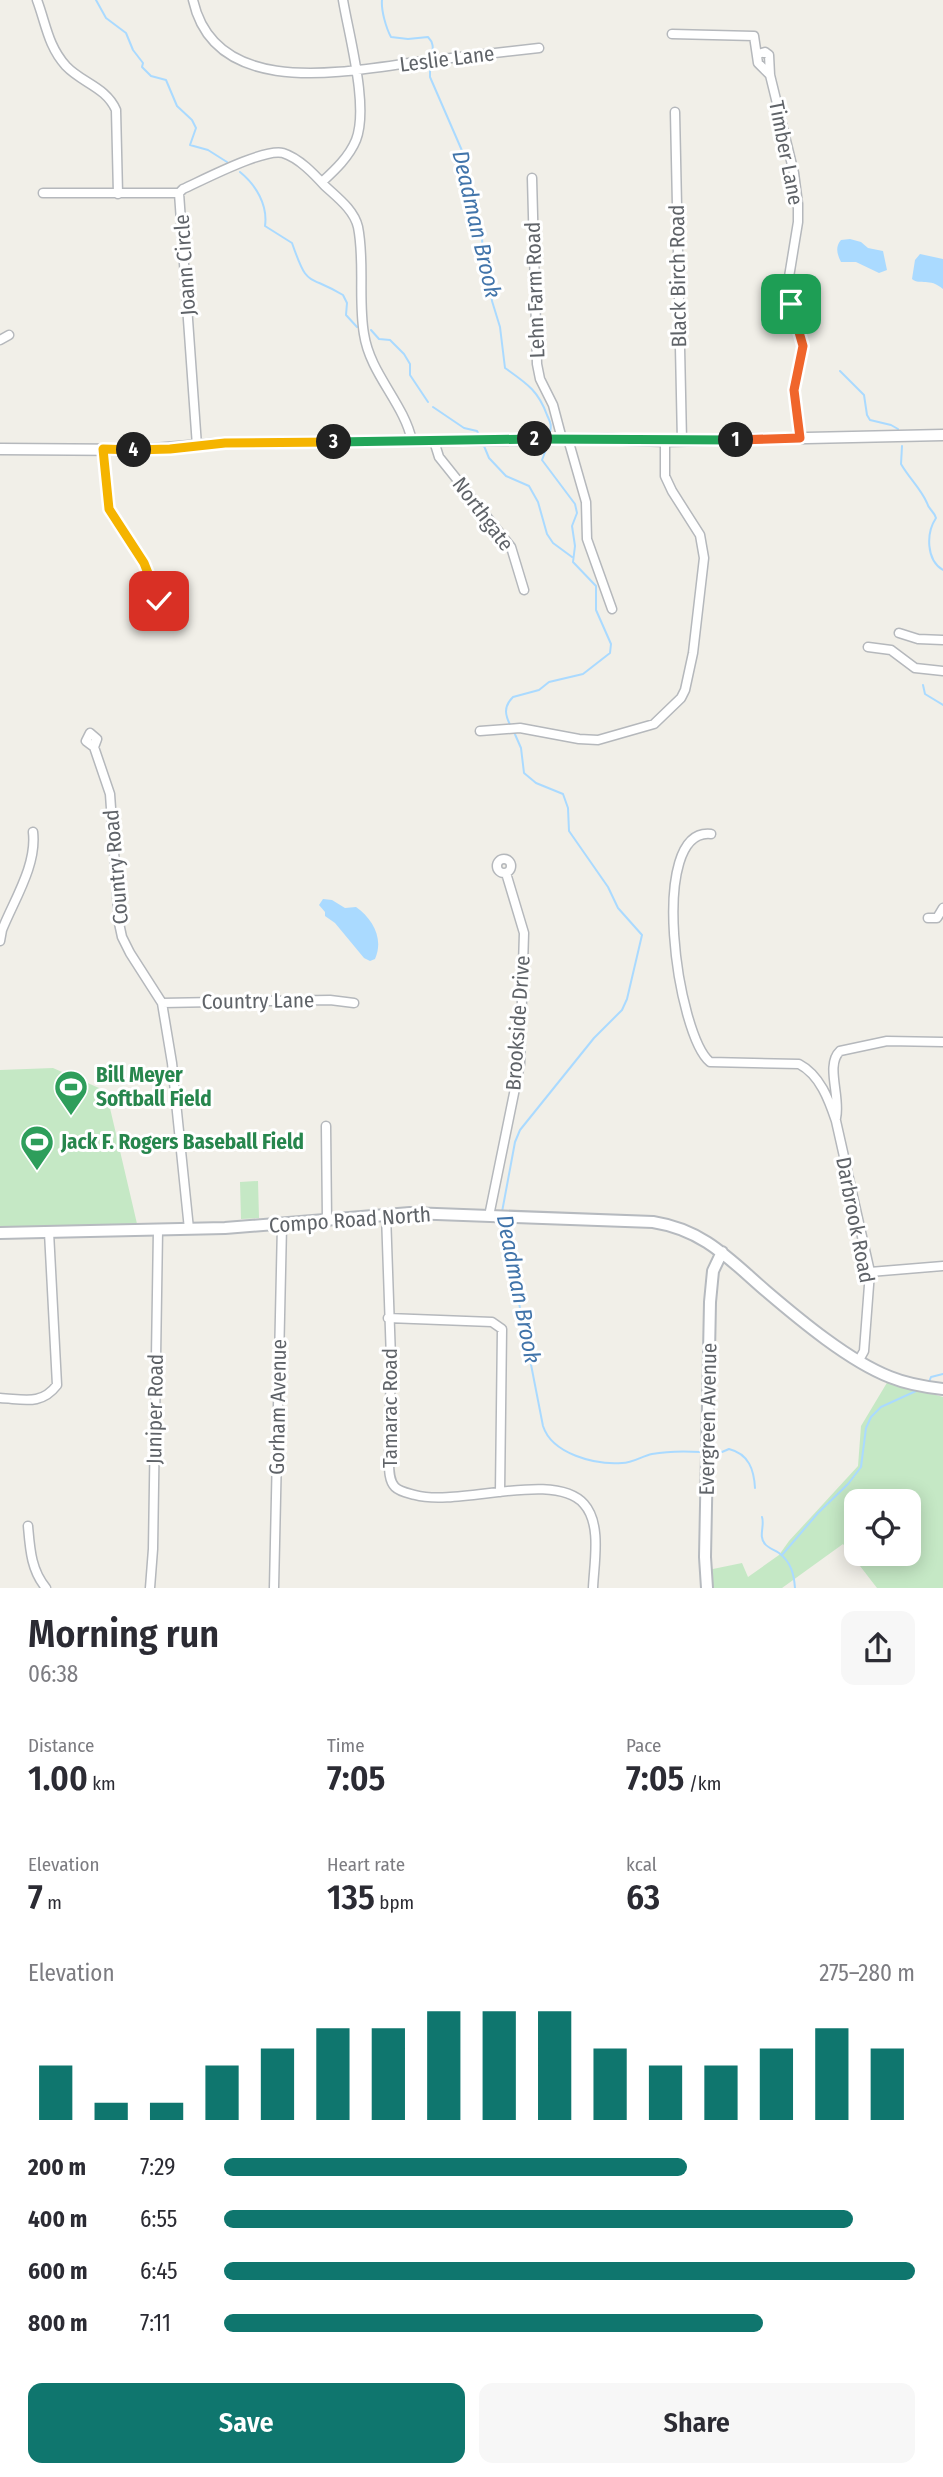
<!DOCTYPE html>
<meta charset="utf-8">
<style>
:root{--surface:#fff;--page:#f7f7f7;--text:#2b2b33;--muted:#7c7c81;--accent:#0f766e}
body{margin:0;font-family:"Fira Sans Condensed",sans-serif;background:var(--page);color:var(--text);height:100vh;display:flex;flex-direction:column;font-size:26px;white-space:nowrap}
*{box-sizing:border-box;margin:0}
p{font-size:23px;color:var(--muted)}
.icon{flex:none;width:38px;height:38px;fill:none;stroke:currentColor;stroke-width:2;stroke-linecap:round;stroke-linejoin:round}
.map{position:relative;height:1588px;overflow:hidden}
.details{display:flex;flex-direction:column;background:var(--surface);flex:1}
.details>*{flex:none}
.buttons{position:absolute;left:844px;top:1489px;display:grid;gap:14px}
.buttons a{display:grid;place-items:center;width:77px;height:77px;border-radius:14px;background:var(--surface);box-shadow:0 4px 18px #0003;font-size:35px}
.pin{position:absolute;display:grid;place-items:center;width:60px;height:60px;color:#fff;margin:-30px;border-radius:14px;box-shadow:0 4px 10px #0006}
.km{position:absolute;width:35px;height:35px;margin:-18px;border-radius:50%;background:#222;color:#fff;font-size:19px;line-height:35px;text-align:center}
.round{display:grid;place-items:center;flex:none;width:74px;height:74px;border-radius:14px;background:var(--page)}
.overview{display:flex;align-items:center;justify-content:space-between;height:119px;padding:0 28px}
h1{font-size:38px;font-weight:600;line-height:52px}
.stats{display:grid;grid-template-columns:repeat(3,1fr);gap:10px;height:119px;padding:7px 28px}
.stats div{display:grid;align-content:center}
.stats b{font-size:35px;font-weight:600}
.stats small{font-size:19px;font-weight:400}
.stats p{font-size:19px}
.chart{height:196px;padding:14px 28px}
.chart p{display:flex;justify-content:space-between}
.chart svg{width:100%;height:126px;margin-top:7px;stroke:var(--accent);stroke-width:6}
.primary-button{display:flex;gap:14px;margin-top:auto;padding:14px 28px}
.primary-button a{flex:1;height:80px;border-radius:14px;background:var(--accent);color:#fff;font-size:28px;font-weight:600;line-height:80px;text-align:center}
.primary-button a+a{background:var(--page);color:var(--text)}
ul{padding:0 28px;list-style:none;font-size:23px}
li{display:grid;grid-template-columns:112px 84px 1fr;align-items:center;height:52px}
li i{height:18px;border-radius:9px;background:var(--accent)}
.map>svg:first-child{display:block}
.green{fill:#c5e8c5;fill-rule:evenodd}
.water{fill:#aadaff}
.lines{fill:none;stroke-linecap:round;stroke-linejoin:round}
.stream{stroke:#aadaff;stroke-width:2}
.minor-casing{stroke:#b5b8bc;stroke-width:11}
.tertiary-casing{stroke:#b5b8bc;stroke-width:13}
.secondary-casing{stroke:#b6babf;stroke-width:14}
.minor{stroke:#fff;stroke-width:8}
.tertiary{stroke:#fff;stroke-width:10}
.secondary{stroke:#fff;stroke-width:10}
.split-1-casing{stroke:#fff;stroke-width:14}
.split-2-casing{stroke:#fff;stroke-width:14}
.split-3-casing{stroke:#fff;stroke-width:14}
.split-4-casing{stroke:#fff;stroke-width:14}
.split-5-casing{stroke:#fff;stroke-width:14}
.split-1{stroke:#f0652b;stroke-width:9}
.split-2{stroke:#22a559;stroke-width:9}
.split-3{stroke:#22a559;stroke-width:9}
.split-4{stroke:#f5b400;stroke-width:9}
.split-5{stroke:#f5b400;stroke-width:9}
.labels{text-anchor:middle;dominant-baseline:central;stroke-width:6;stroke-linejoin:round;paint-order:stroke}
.street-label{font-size:21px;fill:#5f6368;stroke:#fff}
.leisure-label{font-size:21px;font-weight:bold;fill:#27864d;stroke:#fff;text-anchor:start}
.water-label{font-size:23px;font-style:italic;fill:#4174aa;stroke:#fff}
</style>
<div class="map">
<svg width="943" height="1588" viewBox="0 0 943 1588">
<rect width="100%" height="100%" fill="#f1efe8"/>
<!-- green -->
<path class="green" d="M53 1068 106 1091 138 1228 0 1229V1070Z
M258 1181 259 1218 241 1219 240 1182Z
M888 1381 943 1397V1588H877L843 1544 782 1588H711L708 1570 742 1563 748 1577 779 1555 789 1541 858 1466 861 1426ZM856 1502H908V1554H856Z"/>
<!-- water -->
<path class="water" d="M850 239 861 242 868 248 883 251 887 270 879 273 856 262H841C837 254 835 247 841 240Z
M920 254 943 259V289C929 277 921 286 912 279L915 260Z
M323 899 332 900 345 908 356 907C373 919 384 939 375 959L370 961 364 958 335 923 325 916V912L319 905Z"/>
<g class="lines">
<!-- stream -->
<path class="stream" d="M96 0 106 18 126 33 133 50 143 63 142 67 151 76 166 80 177 106 192 120 196 128 190 145 208 150 227 162
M382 0C381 10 386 28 391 37L408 39 428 37C434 43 433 48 432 56
M430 65V77L463 153 469 200 482 238 483 258 488 263 492 301 500 327 505 368C526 383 538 390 547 415 550 422 552 424 550 432
M240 172C256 185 268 205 265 226L292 243C308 289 306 273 343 295L347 303 346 315 357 327
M371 330 379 339 390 340 404 354 410 364V375L428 402
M840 371 864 395 867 415 870 420 891 425 898 429
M433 407 464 428 477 431 479 435
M484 446 489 458 506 476 529 486 538 502 547 534 553 543 572 557
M902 446 901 464C909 478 921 489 927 503 929 510 934 511 936 518 926 533 926 560 943 570
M923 685 925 694 943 705
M511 727C505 715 503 707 513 697L539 690 549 682 583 674 610 653 611 644 596 610V586L573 562 575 546 572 526 577 513 575 504 542 460 547 447
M502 1212 515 1142 520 1130 594 1038 622 1010 627 999 642 935 618 908 608 887 569 831 568 808 563 794 536 783 524 773 521 748 514 732
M503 1221 543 1426C552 1454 595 1465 622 1463 633 1463 642 1456 652 1454 668 1451 685 1451 701 1452
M929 1382 931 1377 943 1374
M711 1452H722L729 1449C749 1454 754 1470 755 1488
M762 1517C765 1526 758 1536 765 1544 768 1548 775 1550 779 1553 791 1562 794 1574 795 1588
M782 1555 818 1513 848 1484 861 1467 866 1428 871 1417 881 1407 916 1391"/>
<!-- minor casing -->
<g class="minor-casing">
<path id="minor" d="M37 0C46 24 48 46 66 66 82 83 106 87 116 110L118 194
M193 0C215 99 344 72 416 62 457 57 498 53 539 48
M672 34 754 36 758 63 770 75
M758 54 765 52 769 55 770 75 794 173 798 204V222L788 283 791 304 803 346 794 390 800 438
M675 112 682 441
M532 178 537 364 540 379 553 405 562 439
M322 182C335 170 349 157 356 140 369 107 349 36 343 0
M43 193H179
M0 340 9 335
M568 439 586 502 587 539 612 609
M434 441 439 457 511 547 524 590
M197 446 179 193 183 189C203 180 264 148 283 153 299 158 314 174 325 186 338 198 354 210 358 227 365 262 358 299 364 334 370 374 404 403 412 441
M103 449 107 498 112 516 144 563 159 601 170 612
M899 633 918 639 943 640
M868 647 891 650 915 668 943 671
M480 731 520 728 579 739 598 740 654 724 681 698 685 690 693 653 704 558 700 535 672 491 665 476V441
M94 747 97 739 90 733 86 741 94 747 110 794 119 923 122 937 130 953 162 1003 172 1063 189 1229
M711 834C647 827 677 1035 710 1062L799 1064C820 1075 829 1100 836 1121L870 1272 864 1351 859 1360
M497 866a7 7 0 1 1 14 0a7 7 0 1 1-14 0Z
M928 918H937L943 908
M0 941 2 930C14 900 37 865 33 832
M162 1003 330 1000 354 1003
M836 1118C841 1097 825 1065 840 1051L887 1041 943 1042
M326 1126 327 1220
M386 1214 391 1359 389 1461C389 1470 389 1481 395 1487 400 1492 408 1493 415 1495 459 1507 554 1470 584 1504 602 1524 594 1563 593 1588
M489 1216 520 1064 524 933 506 873
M870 1272 943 1266
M388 1318 492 1322 502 1329 500 1492
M0 1398C23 1399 41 1406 57 1385L49 1232
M28 1526C30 1549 31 1570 46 1588
M150 1588 153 1549 158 1230
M274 1588 282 1225"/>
</g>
<!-- tertiary casing -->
<g class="tertiary-casing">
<path id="tertiary" d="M0 449 142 450 225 443 608 439 665 441 943 435"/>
</g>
<!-- secondary casing -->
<g class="secondary-casing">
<path id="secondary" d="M0 1233 225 1228 410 1213 653 1222C704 1230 729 1259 766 1291 800 1320 849 1361 890 1377 907 1384 925 1387 943 1389
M707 1588 705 1557 710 1302 713 1271 722 1252"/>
</g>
<!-- minor -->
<use href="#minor" class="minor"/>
<!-- tertiary -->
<use href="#tertiary" class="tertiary"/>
<!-- secondary -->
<use href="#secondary" class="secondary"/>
</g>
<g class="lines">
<!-- split-1 casing -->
<g class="split-1-casing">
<path id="split-1" d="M736 440 800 438 794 390 803 346 791 304"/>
</g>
<!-- split-2 casing -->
<g class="split-2-casing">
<path id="split-2" d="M535 439 736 440"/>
</g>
<!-- split-3 casing -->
<g class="split-3-casing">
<path id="split-3" d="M334 442 535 439"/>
</g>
<!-- split-4 casing -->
<g class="split-4-casing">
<path id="split-4" d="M134 450 170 449 225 443 334 442"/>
</g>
<!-- split-5 casing -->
<g class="split-5-casing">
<path id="split-5" d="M134 450 103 449 109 509 144 563 159 601"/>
</g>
<!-- split-1 -->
<use href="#split-1" class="split-1"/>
<!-- split-2 -->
<use href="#split-2" class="split-2"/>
<!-- split-3 -->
<use href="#split-3" class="split-3"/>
<!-- split-4 -->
<use href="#split-4" class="split-4"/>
<!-- split-5 -->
<use href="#split-5" class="split-5"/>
</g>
<!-- icons -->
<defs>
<g id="stadium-pin" transform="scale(1.75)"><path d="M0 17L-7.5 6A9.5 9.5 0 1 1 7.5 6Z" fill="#2e9e5b" stroke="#fff"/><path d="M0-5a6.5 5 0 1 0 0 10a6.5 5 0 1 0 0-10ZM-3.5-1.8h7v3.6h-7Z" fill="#fff"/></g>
</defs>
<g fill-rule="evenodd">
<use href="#stadium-pin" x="71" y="1087"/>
<use href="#stadium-pin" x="37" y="1142"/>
</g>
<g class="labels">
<!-- street labels -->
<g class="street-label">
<text transform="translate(447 59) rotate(-7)">Leslie Lane</text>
<text transform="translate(786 153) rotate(79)">Timber Lane</text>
<text transform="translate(185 265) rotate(-94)">Joann Circle</text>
<text transform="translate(678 276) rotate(-91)">Black Birch Road</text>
<text transform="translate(535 290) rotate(-92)">Lehn Farm Road</text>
<text transform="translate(483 514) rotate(53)">Northgate</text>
<text transform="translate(116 867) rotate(-95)">Country Road</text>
<text transform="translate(258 1001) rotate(-1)">Country Lane</text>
<text transform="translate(518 1023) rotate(-86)">Brookside Drive</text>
<text transform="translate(350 1220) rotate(-4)">Compo Road North</text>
<text transform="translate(855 1220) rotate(79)">Darbrook Road</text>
<text transform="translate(278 1407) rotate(-89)">Gorham Avenue</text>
<text transform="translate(390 1408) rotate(-90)">Tamarac Road</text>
<text transform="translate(155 1409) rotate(-89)">Juniper Road</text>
<text transform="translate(708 1419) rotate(-89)">Evergreen Avenue</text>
</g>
<!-- leisure labels -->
<g class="leisure-label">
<text x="96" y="1075">Bill Meyer<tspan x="96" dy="24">Softball Field</tspan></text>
<text x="61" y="1142">Jack F. Rogers Baseball Field</text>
</g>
<!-- water labels -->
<g class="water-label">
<text transform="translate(477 224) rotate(77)">Deadman Brook</text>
<text transform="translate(519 1289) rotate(79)">Deadman Brook</text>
</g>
</g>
</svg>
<div class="buttons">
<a><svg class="icon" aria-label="locate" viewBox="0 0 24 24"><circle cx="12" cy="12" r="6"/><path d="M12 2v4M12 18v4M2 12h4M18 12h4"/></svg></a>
</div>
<div class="pin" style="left:791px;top:304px;background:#1e9e55"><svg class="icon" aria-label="arrive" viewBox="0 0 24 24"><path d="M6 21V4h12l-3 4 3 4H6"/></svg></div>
<div class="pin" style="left:159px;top:601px;background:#d93025"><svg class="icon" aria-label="check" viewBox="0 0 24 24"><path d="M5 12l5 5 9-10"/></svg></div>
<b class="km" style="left:736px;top:440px">1</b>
<b class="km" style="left:535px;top:439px">2</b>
<b class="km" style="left:334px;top:442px">3</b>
<b class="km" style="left:134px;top:450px">4</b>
</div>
<section class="details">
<div class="overview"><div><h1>Morning run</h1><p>06:38</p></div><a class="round"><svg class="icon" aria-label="share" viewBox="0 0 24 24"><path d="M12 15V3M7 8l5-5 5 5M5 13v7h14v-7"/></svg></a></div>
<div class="stats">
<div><p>Distance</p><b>1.00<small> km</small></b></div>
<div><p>Time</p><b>7:05</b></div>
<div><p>Pace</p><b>7:05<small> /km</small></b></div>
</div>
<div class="stats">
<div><p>Elevation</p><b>7<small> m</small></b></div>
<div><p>Heart rate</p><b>135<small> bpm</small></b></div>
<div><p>kcal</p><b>63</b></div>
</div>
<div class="chart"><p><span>Elevation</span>275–280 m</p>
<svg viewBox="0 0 160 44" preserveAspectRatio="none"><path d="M5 44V25M15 44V38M25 44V38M35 44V25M45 44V19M55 44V12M65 44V12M75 44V6M85 44V6M95 44V6M105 44V19M115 44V25M125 44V25M135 44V19M145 44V12M155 44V19"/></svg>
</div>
<ul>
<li><b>200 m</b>7:29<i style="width:67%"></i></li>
<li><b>400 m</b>6:55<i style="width:91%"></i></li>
<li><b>600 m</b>6:45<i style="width:100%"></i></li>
<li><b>800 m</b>7:11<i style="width:78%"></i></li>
</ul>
<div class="primary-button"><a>Save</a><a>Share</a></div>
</section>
